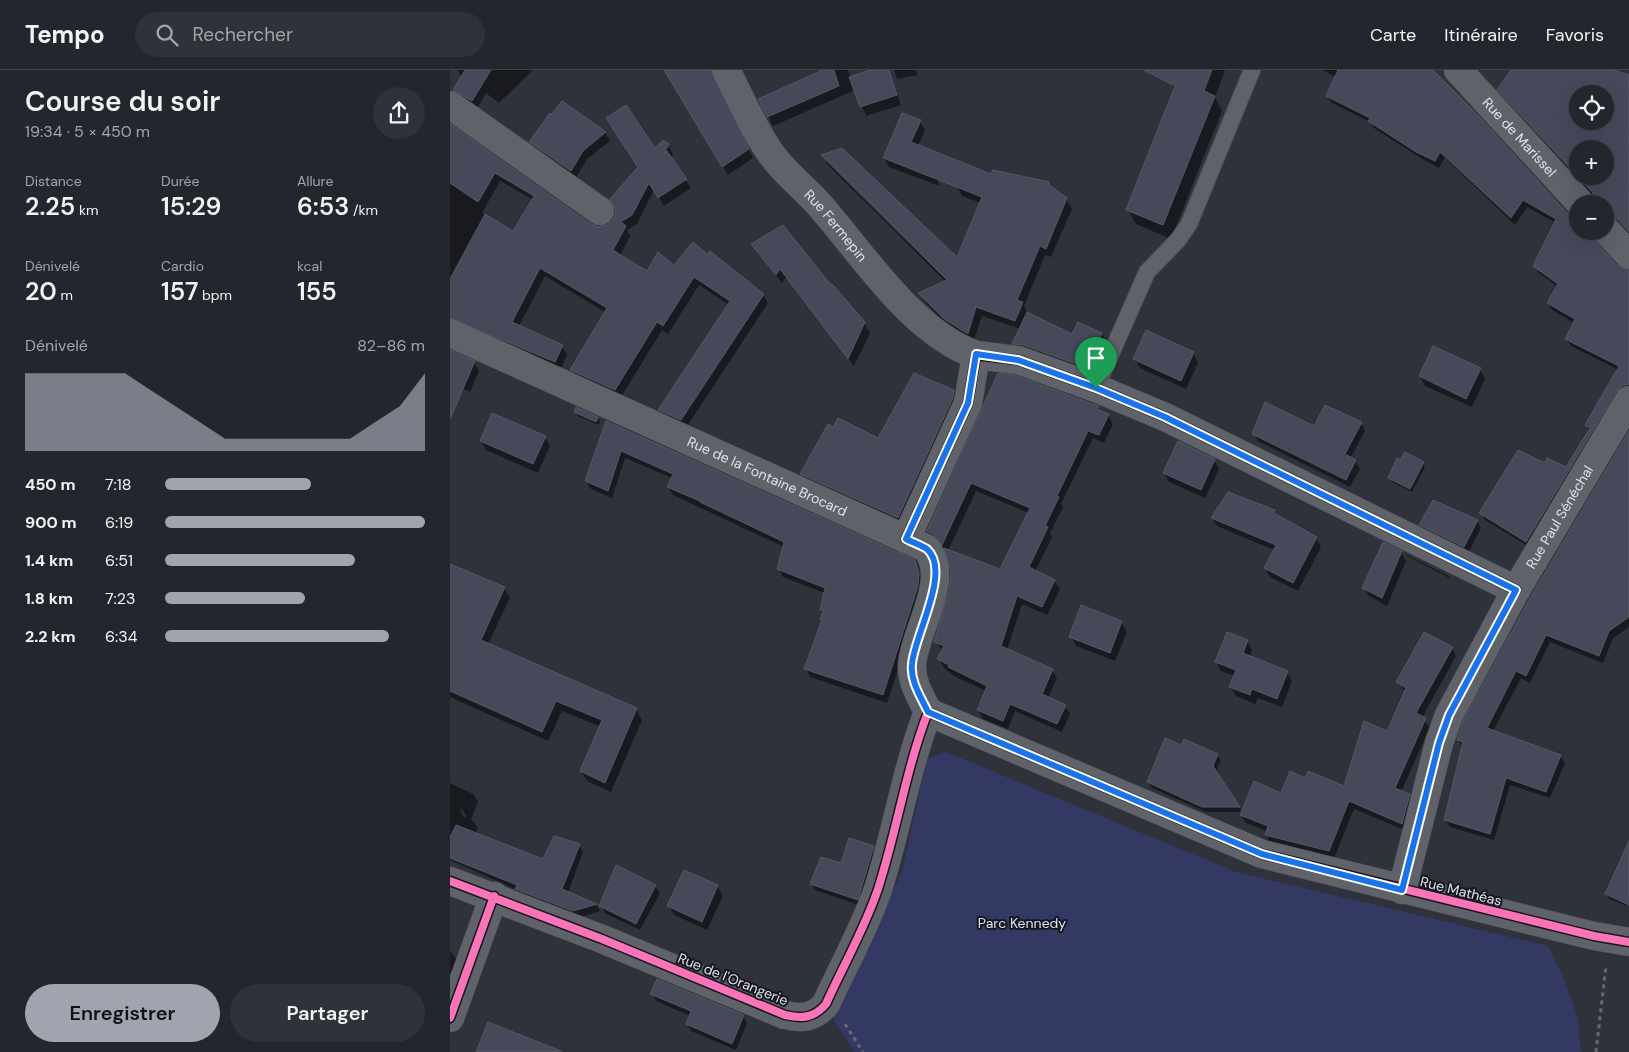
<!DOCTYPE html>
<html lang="fr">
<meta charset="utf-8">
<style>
:root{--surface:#23262c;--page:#2f3238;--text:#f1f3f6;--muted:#a3a5a9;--line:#404348;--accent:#a1a4af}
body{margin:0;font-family:"DM Sans",sans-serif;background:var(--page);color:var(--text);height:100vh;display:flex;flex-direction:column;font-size:19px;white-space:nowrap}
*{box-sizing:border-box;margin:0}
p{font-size:16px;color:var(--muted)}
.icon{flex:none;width:28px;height:28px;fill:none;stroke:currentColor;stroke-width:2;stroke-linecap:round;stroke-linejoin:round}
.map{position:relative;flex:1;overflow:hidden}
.details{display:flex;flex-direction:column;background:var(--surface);width:450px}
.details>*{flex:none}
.buttons{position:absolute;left:1119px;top:15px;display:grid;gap:10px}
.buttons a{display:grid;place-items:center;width:45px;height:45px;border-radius:50%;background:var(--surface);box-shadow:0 5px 20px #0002,0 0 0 1px var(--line);font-size:25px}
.pin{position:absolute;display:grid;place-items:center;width:42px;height:42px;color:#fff;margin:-51px -21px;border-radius:50% 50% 50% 0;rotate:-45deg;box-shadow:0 0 5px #0007}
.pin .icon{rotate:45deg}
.round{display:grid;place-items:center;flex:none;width:52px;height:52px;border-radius:26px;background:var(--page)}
.headline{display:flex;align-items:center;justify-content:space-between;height:85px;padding:0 25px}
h1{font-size:28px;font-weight:600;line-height:38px}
.metrics{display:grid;grid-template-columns:repeat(3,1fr);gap:8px;height:85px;padding:5px 25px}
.metrics div{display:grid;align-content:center}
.metrics b{font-size:25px;font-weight:600}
.metrics small{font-size:14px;font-weight:400}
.metrics p{font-size:14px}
.chart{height:140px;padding:10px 25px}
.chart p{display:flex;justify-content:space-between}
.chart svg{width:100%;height:90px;margin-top:5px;fill:var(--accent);opacity:.7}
.cta{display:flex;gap:10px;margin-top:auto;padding:10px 25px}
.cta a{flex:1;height:58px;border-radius:30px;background:var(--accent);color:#111;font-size:20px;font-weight:600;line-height:58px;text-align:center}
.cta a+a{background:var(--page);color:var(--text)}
ul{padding:0 25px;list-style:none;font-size:16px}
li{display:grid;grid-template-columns:80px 60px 1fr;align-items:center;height:38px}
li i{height:12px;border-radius:6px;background:var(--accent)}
header{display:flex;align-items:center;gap:30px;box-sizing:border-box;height:70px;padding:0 25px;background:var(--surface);border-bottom:1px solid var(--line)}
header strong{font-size:24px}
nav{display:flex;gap:28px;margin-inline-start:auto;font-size:18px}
.search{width:350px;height:45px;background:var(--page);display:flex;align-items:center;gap:12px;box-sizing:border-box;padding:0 18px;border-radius:28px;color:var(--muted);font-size:19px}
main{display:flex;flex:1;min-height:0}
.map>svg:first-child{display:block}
.green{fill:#333962}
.shadow{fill:#0007;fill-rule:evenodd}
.building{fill:#46495a;stroke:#565861;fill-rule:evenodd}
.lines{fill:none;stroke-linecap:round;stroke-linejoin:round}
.lane-casing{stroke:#4c4f57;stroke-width:18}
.street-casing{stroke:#4c4f57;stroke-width:29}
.path{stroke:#676970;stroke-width:3;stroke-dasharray:4 4;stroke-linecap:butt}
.lane{stroke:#606269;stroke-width:16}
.street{stroke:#606269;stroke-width:28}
.cycleway-casing{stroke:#15171f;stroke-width:11}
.cycleway{stroke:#fb73b8;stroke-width:8}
.route-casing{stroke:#fff;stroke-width:10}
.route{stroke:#1a73e8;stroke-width:6}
.labels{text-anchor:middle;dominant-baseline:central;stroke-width:4;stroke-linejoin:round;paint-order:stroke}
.street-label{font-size:14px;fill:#dfe2ee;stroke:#15171f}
.park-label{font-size:14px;fill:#dce1f6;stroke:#15171f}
</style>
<header>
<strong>Tempo</strong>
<div class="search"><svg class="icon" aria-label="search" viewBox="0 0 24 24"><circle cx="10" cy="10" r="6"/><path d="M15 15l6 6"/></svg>Rechercher</div>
<nav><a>Carte</a><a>Itinéraire</a><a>Favoris</a></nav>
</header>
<main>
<section class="details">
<div class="headline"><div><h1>Course du soir</h1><p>19:34 · 5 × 450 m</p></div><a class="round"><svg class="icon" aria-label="share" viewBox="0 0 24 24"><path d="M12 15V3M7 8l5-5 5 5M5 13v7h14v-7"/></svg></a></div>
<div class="metrics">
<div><p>Distance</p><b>2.25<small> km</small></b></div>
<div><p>Durée</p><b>15:29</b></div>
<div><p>Allure</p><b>6:53<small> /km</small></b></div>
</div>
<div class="metrics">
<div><p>Dénivelé</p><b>20<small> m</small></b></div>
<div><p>Cardio</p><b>157<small> bpm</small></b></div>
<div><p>kcal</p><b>155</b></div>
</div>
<div class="chart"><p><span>Dénivelé</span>82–86 m</p>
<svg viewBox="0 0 160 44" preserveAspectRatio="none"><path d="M0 44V6L10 6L20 6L30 6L40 6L50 14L60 22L70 30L80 38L90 38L100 38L110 38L120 38L130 38L140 30L150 22L160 6V44z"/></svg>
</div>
<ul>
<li><b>450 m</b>7:18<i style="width:56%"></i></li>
<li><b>900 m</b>6:19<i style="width:100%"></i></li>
<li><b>1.4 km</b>6:51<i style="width:73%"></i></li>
<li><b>1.8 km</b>7:23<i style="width:54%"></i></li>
<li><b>2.2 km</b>6:34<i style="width:86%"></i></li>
</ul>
<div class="cta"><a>Enregistrer</a><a>Partager</a></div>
</section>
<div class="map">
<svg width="1179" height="982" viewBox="0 0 1179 982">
<rect width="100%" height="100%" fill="#2f323b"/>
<!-- green -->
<path class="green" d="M496 682 786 802 1098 876 1114 909 1128 948 1131 982H405L382 947 452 802 477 689Z"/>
<!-- shadow -->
<path class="shadow" d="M7 0H83L49 33 36 23 27 39 10 29 5 20 12 7Z
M216 0H268L266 17 303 88 278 105Z
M376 0H398L401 8 423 0H439L451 35 416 46 405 20 323 56 310 30Z
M444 0H466L467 5 447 9Z
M720 0H775L765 28 772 41 721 169 686 154 678 140 725 20 717 6Z
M872 0H983L1128 161H1144L1143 170 1179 211V323L1081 478 1035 450 1031 443 1095 394 1116 398 1139 361 1136 355 1167 302 1165 298 1121 276 1116 269 1124 253 1102 240 1098 233 1108 217 1089 203 1085 196 1106 153 1077 137 1065 155 995 88 989 98 972 89 924 58 920 52 882 33 877 26 886 7Z
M1062 0H1161L1179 7V164L1164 151H1155V134L1147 130 1053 27 1049 20ZM1128 24H1155V51H1128ZM1128 79H1155V106H1128Z
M113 32 155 63 160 71 137 89 126 108 85 80 80 72Z
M470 51 475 60 468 76 484 90 489 116 439 97 434 88Z
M0 56 140 155 148 158 157 157 164 150 205 80 218 75 223 84 221 88 241 118 214 136 204 120 187 154 177 160 180 166 170 186 198 203 258 186 313 224 318 233 236 358 214 348 209 340 279 235 249 215 218 264 212 260 170 329 127 309 122 300 155 242 95 206 69 256 112 276 117 285 110 300 0 257ZM50 111 83 130 63 162 32 143Z
M373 86 507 190 531 133 512 126 507 117 542 106 616 129 622 139 601 187 595 185 574 236 577 242 623 266 652 264 655 270 640 304 567 280 563 274 570 259 532 246 523 272 501 259 475 232 469 223 496 212 378 95Z
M303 175 381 217 414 253 420 263 404 296 336 207 332 213Z
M0 281 24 292 29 301 20 322 0 313Z
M743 283 748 293 736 319 690 298 685 289Z
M1030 299 1035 309 1022 337 975 316 970 306Z
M548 305 648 337 651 342 658 345 663 354 654 373 643 368 611 434 613 437 600 463 602 467 585 502 605 511 610 519 597 545 572 534 557 580 602 600 607 608 598 628 615 636 620 644 612 662 565 641 558 659 533 649 528 640 536 621 504 606 494 598 489 589 493 581 485 571 500 521 502 502 496 480 483 470 478 461ZM526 421 579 443 551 501 498 481Z
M477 308 503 321 507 327 451 453 355 410 352 404 384 359 429 370Z
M126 342 148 348 150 352 148 355 128 346Z
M157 352 464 491 473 513 472 525 437 633 360 607 356 599 373 552 371 540 375 523 333 507 329 499 334 477 223 425 218 417 222 408 175 388 162 428 141 419 136 411Z
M911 353 915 361 900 389 905 391 910 399 900 417 808 371 804 364Z
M1179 363V557L1163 568 1153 593 1100 572 1080 613 1071 608 1043 661 1110 686 1115 693 1100 728 1060 715 1044 770 1000 757 995 750 1012 677 1008 670Z
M95 367 100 376 88 403 36 380 31 371Z
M729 373 764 390 769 399 755 428 719 412 714 403Z
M951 391 973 393 975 397 962 422 942 412 939 408Z
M824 442 827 446 866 468 871 477 848 521 820 507 815 498 824 480 767 456 762 448Z
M1027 451 1031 458 1018 483 974 461 970 455Z
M934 474 951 482 956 491 937 536 919 526 914 518Z
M957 485 999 506 1001 509 957 486Z
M0 496 54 518 60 528 38 574 186 639 192 650 161 722 137 711 131 701 151 657 112 641 98 671 0 627Z
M671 552 677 562 665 591 626 576 621 566Z
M797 571 802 580 800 587 837 602 842 611 832 637 808 628 805 634 786 626 781 617 785 606 771 601 766 591Z
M1002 578 1006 586 972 648 980 657 951 722 959 725 964 733 957 761 904 739 884 788 820 772 816 764 817 761 796 753 791 745 856 710 895 718 938 663 956 622 948 612Z
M732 677 767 685 771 690 766 702 792 742H756L702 718 698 712Z
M0 713 23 724 28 732 21 749 28 758 26 764 94 791 129 775 133 782 118 823 146 835 150 841 128 848 71 826 67 820 0 790ZM12 739 17 747H14L10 740Z
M423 777 427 784 411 836 365 820 362 814Z
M166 797 206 816 210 823 190 860 155 843 151 836Z
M1179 810V832L1177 836 1159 829 1156 824Z
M267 816 273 826 257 860 224 845 219 836Z
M0 881 9 892 0 917Z
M202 924 293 946 297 953 286 980 241 961 237 954 240 946 206 931Z"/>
<!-- building -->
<path class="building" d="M15 0H41L22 31 3 20Z
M214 0H261L299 79 272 97Z
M373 0H384L389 16 317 47 308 29Z
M420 0H439L447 25 410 37 399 7Z
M694 0H762L754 21 765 26 713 155 676 140 725 16Z
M888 0H983L1029 46 1119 145 1128 149V161H1140L1144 170 1168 196 1179 200V314L1172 316 1166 322 1076 472 1029 443 1068 380 1095 393 1097 388 1116 397 1140 358 1135 355 1169 296 1115 269 1125 249 1097 233 1108 214 1083 196 1106 149 1073 130 1061 148 990 82 985 91 966 82 918 51 920 48 876 26Z
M1061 0H1164L1179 5V162L1166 148 1155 144V134H1146L1143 123 1047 20ZM1128 24H1155V51H1128ZM1128 79H1155V106H1128Z
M112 31 156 62 133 81 121 101 79 72 100 43 101 45Z
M176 35 205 78 213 70 219 74 214 84 217 81 237 109 208 128 199 113 182 145 171 152 176 156 163 180 197 201 208 182 224 195 243 172 257 184 260 181 314 224 231 350 208 340 280 231 244 207 213 256 207 252 165 320 120 300 157 238 90 198 62 252 113 275 105 292 0 248V209L35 144 63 161 84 126 45 103 28 132 0 113V54L141 154 149 157 157 155 163 150 166 142 164 135 160 129 188 97 156 48Z
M452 43 471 50 461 72 541 104 543 100 599 112V115L617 128 596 179 590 176 567 230 573 232 565 251 526 237 518 264 494 249 468 223 497 210 371 85 392 78 507 187 532 127 433 88Z
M333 155 381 215 382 214 415 252 398 289 330 199 326 205 301 174Z
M577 242 622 264 628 252 652 263 637 298 573 275 562 274Z
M696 260 744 282 731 311 683 289Z
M983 276 1031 298 1016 329 969 306Z
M0 280 25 291 0 349Z
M464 303 504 320 503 328 448 448 350 404 378 354 383 357 388 348 428 368Z
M548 303 564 305 640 333 649 336 647 339 659 344 649 365 638 361 607 426 609 427 595 456 598 457 579 497 605 510 592 537 567 526 551 576 603 599 592 624 616 635 607 654 560 634 553 651 527 640 537 616 498 597 499 595 487 589 494 576 484 572 499 521 501 502 494 478 550 499 580 438 521 413 492 475 483 464 477 461Z
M815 332 864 356 875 335 912 352 895 384 906 390 896 410 802 364Z
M126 337 148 347 146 352 124 342Z
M42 343 96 366 83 394 30 371Z
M156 351 465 490 469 505 468 516 433 625 354 599 372 550H370L373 541 370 540 375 518 327 499 334 472 250 432V431L217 417 223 404 171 381 158 421 135 411Z
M1179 361V547L1159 561 1149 586 1096 565 1076 606 1066 601 1037 658 1111 685 1096 722 1056 708 1040 764 994 750 1013 672 1007 670 1013 651 1080 528Z
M728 371 765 389 751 420 713 403Z
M955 382 974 392 960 419 938 408 947 388 950 390Z
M778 422 825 440 824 443 867 467 843 513 814 498 826 475 761 448Z
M983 430 1028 450 1014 477 969 455Z
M933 472 952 481 932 528 912 518Z
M0 494 55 517 31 570 187 638 155 713 130 701 152 650 106 631 92 662 0 621Z
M631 535 672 551 660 583 619 567Z
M777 562 798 570 793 583 838 601 827 629 802 619 800 625 779 617 786 600 765 592Z
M974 562 1003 577 966 643 976 648 945 718 960 724 952 754 899 731 879 781 815 765 818 756 790 745 804 711 831 723 840 701 855 708 858 701 894 716 914 651 937 661 956 618 946 612Z
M715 668 731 675 734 669 768 684 763 696 790 737H752L697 712Z
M6 755 93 789 104 766 130 774 112 819 147 834 123 841 65 819 67 815 0 788V767Z
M399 768 424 776 408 830 360 814 371 787 391 793Z
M1179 771V835L1155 824Z
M166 795 206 815 186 854 149 836Z
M234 800 268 815 252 852 217 836Z
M207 909 294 945 282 974 236 954 241 941 200 924Z
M38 952 111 981V982H26Z"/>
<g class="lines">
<!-- lane casing -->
<g class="lane-casing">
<path id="lane" d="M646 318 697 202 728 170 739 154 802 0"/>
</g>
<!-- street casing -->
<g class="street-casing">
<g id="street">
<path id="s1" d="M276 0C290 27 302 56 319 81 334 103 356 119 373 139 416 189 463 262 526 285"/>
<path id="s2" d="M1008 0 1131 134"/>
<path d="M0 35 150 141"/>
<path d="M1155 159 1179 185"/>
<path id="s3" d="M0 263 476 478C502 508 464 561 462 595 461 612 471 627 478 642"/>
<path d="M456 469 518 333 526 285 568 290 646 318 715 347 1066 520"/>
<path d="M478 642 812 784 1144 866 1179 872"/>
<path d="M0 811 152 869 335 945C352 949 364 948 376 934 393 896 415 858 428 819 447 760 456 699 478 642"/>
<path id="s4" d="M952 820 989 673 999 645 1066 520 1179 330"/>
<path d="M0 948 44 826"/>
</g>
</g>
<!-- path -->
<path class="path" d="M395 954 413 982
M1146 982 1156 896"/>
<!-- lane -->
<use href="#lane" class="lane"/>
<!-- street -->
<use href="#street" class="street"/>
<!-- cycleway casing -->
<g class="cycleway-casing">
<path id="cycleway" d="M456 469 518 333 526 285 568 290 646 318 715 347 1066 520
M0 811 152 869 335 945C352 949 364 948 376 934 393 896 415 858 428 819 447 760 456 699 478 642L812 784 1144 866 1179 872
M0 948 44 826"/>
</g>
<!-- cycleway -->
<use href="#cycleway" class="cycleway"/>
</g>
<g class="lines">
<!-- route casing -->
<g class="route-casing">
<path id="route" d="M526 284 568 290 646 318 715 347 1066 520 999 645 989 673 952 820 812 784 478 642C471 627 460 611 462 594 464 566 502 501 477 479 471 475 462 472 456 469L518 333Z"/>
</g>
<!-- route -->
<use href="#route" class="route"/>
</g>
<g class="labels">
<!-- street labels -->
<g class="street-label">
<text stroke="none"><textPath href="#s2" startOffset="91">Rue de Marissel</textPath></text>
<text stroke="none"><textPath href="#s1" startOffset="192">Rue Fermepin</textPath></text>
<text stroke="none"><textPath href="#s3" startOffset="348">Rue de la Fontaine Brocard</textPath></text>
<text stroke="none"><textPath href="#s4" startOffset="408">Rue Paul Sénéchal</textPath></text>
<text transform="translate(1011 821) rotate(14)">Rue Mathéas</text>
<text transform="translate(283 909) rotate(22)">Rue de l'Orangerie</text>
</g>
<!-- park labels -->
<g class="park-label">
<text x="572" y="853">Parc Kennedy</text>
</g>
</g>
</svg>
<div class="buttons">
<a><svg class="icon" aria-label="locate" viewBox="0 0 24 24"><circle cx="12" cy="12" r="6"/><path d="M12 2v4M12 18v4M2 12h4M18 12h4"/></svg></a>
<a>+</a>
<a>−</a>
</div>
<div class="pin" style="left:646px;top:318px;background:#1e9e55"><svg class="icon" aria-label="arrive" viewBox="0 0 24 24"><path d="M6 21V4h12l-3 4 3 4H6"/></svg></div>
</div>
</main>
